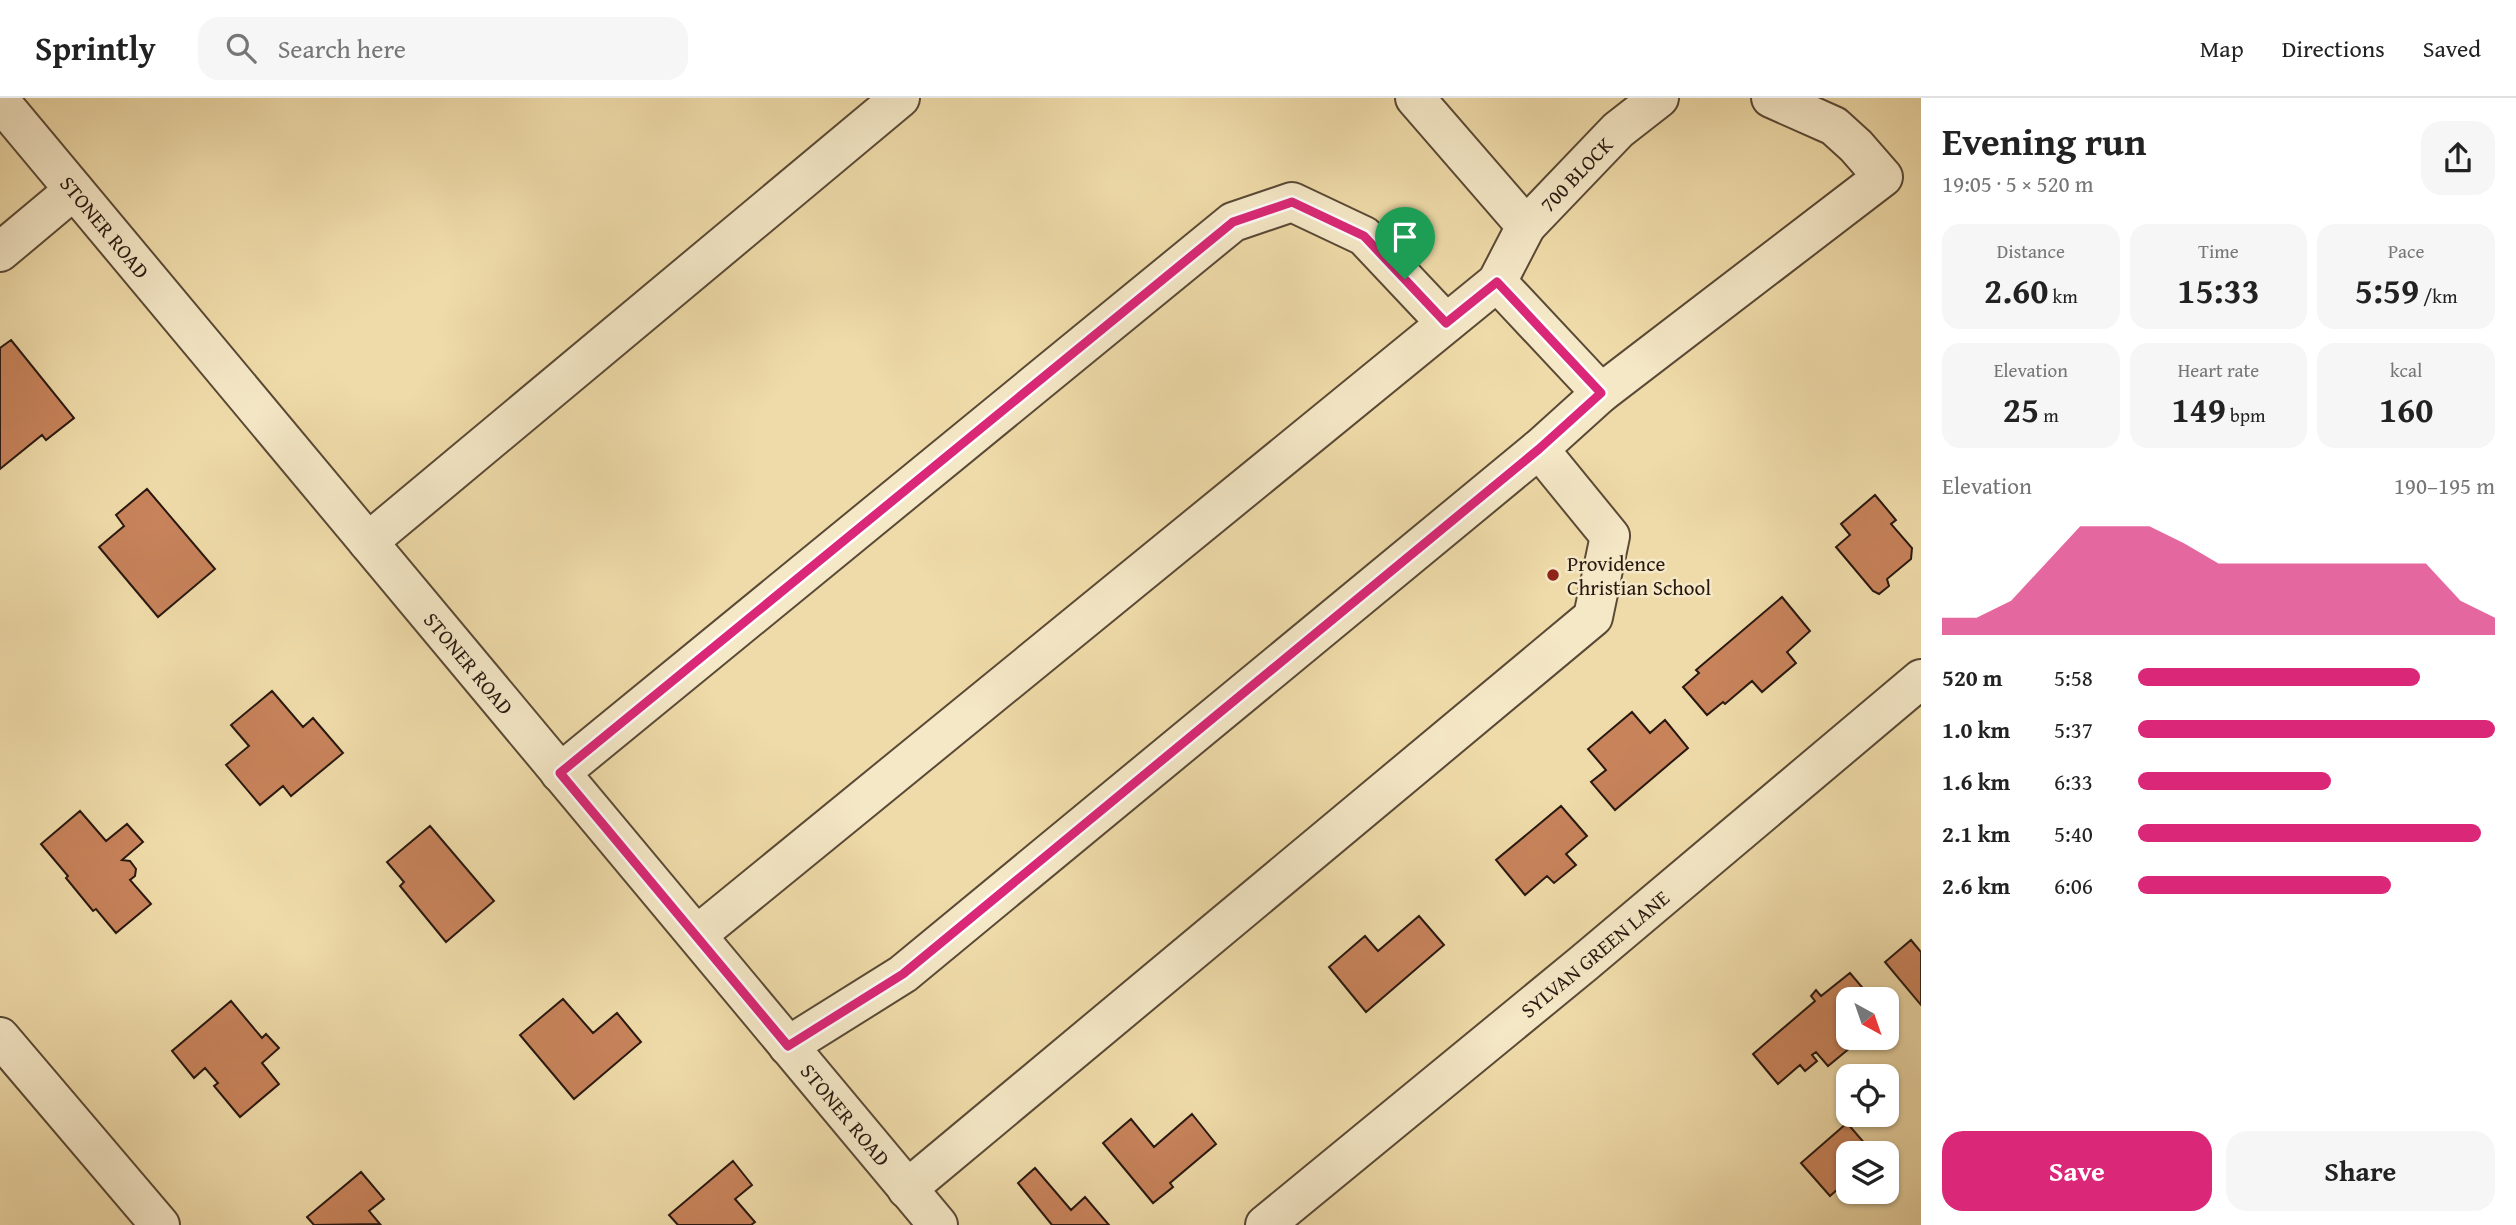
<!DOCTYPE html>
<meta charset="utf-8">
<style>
:root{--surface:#fff;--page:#f6f6f6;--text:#222;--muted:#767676;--line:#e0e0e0;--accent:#db2777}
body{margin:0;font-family:"Gentium Book Plus",serif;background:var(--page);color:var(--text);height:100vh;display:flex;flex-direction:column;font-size:26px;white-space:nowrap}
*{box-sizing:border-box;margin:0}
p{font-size:23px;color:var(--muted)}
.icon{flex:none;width:38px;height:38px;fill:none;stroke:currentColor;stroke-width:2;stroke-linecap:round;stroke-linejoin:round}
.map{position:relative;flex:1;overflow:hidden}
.panel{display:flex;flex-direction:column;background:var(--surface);width:595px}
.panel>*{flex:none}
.needle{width:46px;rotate:140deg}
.buttons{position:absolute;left:1836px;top:889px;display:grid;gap:14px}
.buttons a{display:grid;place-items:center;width:63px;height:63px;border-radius:14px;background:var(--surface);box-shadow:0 2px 5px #0004;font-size:35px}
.pin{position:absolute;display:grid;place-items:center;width:60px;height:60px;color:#fff;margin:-72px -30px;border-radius:50% 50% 50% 0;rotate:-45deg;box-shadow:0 0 7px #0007}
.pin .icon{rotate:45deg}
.round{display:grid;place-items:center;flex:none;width:74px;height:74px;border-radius:21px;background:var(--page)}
.headline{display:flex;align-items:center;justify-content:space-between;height:119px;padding:0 21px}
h1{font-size:38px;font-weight:700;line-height:52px}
.stats{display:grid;grid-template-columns:repeat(3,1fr);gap:10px;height:119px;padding:7px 21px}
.stats div{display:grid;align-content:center;border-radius:18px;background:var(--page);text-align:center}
.stats b{font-size:35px;font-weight:700}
.stats small{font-size:19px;font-weight:400}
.stats p{font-size:19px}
.chart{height:196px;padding:14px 21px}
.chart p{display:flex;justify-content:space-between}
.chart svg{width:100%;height:126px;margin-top:7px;fill:var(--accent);opacity:.7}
.button{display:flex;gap:14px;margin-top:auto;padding:14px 21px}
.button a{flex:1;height:80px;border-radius:21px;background:var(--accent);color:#fff;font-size:28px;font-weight:700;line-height:80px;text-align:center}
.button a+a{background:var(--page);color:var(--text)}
ul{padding:0 21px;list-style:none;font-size:23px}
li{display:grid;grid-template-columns:112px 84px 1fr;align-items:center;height:52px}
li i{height:18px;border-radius:9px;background:var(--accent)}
header{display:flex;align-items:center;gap:42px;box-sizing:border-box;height:98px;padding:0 35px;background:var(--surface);border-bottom:2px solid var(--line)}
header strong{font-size:33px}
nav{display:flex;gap:38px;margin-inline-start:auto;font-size:24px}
.search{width:490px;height:63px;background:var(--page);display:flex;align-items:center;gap:18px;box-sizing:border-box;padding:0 24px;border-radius:21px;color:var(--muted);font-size:26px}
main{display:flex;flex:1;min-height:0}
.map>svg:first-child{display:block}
.building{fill:#c8835b;stroke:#291810;stroke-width:2}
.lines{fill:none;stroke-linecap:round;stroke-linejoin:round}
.minor-casing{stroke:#5a4936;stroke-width:42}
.minor{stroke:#f5e8c7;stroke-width:38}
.route-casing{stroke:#fff;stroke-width:14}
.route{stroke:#db2777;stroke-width:9}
.poi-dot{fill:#8f2418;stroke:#f5e8c7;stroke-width:2.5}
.labels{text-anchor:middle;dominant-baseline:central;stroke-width:5;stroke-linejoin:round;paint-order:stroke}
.street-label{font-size:21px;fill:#291810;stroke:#f5e8c7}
.poi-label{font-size:21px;fill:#291810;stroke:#f5e8c7;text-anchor:start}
</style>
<header>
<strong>Sprintly</strong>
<div class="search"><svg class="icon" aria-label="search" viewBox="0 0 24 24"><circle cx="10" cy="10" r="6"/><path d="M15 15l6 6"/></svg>Search here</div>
<nav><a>Map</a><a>Directions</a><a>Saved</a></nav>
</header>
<main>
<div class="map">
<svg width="1921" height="1127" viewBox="0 0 1921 1127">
<rect width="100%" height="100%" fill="#efdba9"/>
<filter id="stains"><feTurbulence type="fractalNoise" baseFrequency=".00286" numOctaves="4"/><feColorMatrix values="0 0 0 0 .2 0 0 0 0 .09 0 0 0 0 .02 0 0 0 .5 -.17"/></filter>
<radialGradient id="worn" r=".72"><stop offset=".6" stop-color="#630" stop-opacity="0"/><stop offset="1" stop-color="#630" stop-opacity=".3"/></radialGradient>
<!-- building -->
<path class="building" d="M11 242 74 320 46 342 42 337 0 371V250Z
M147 391 215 471 158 519 99 449 124 428 116 417Z
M1875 397 1896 422 1891 426 1912 450 1911 461 1887 481 1889 488 1879 496 1873 493 1836 449 1850 437 1841 426Z
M1782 499 1810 533 1787 554 1796 565 1762 594 1752 583 1725 606 1723 604 1707 617 1683 589 1699 575 1696 572Z
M272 593 303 629 313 620 343 655 291 698 283 688 260 707 226 667 249 648 231 627Z
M1632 614 1650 635 1665 622 1688 650 1615 712 1591 684 1606 672 1588 651Z
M1561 708 1587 738 1566 756 1576 767 1554 785 1547 778 1525 797 1496 762Z
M80 713 106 743 127 726 143 744 122 762 130 763 136 771 135 778 130 782 151 806 116 835 96 811 93 813 66 780 68 778 41 746Z
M430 728 494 803 446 844 400 788 404 784 387 764Z
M1419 818 1444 847 1366 914 1329 869 1365 838 1378 853Z
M1911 842 1921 854V907L1885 864Z
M1850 875 1872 901H1848V940H1862L1828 968 1816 954 1812 957 1817 963 1805 973 1800 967 1778 986 1753 956 1815 903 1811 898 1816 892 1821 898Z
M563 901 593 935 617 915 641 944 574 1001 520 937Z
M231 903 262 940 266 936 279 950 262 965 279 986 240 1019 214 988 218 985 205 970 194 980 172 953Z
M1192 1016 1216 1046 1170 1085 1173 1089 1153 1105 1103 1045 1131 1021 1154 1049Z
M1847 1025 1873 1055H1848V1082L1830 1098 1801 1065Z
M733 1063 752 1087 735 1101 755 1124 751 1127H678L669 1117Z
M1035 1070 1071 1112 1085 1099 1109 1127H1052L1018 1085Z
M361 1074 384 1101 369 1113 380 1126 314 1127 307 1119Z"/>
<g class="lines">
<!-- minor casing -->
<g class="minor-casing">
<g id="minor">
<path id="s1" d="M0 3 938 1127"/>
<path id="s2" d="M1526 128 1618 32 1659 0"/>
<path d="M0 154 74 92"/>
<path d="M1497 184 1601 295"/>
<path d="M368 444 900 0"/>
<path d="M560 675 1233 124 1292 104 1364 138 1446 225"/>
<path d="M697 837 1497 184 1526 128 1415 0"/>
<path d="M0 939 160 1127"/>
<path d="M788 948 903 876 1539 351 1601 295 1883 79 1856 48 1834 28 1771 0"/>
<path d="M907 1091 1593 519 1610 438 1539 351"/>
<path id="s3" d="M1265 1127 1584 865 1921 581"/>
</g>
</g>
<!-- minor -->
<use href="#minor" class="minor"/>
</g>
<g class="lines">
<!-- route casing -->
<g class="route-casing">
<path id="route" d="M1292 104 1364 138 1446 225 1497 184 1601 295 1539 351 903 876 788 948 560 675 1233 124Z"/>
</g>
<!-- route -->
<use href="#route" class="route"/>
</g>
<!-- markers -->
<circle class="poi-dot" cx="1553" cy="477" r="7"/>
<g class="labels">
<!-- street labels -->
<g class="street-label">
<text stroke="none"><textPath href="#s2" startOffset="72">700 BLOCK</textPath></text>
<text stroke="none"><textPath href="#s1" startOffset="164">STONER ROAD</textPath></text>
<text stroke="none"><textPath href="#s1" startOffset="732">STONER ROAD</textPath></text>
<text stroke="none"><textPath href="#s3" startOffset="427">SYLVAN GREEN LANE</textPath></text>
<text stroke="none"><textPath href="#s1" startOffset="1320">STONER ROAD</textPath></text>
</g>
<!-- poi labels -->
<g class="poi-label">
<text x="1567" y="465">Providence<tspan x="1567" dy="24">Christian School</tspan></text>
</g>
</g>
<rect width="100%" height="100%" filter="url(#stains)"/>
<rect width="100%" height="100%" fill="url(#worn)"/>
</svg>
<div class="buttons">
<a><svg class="needle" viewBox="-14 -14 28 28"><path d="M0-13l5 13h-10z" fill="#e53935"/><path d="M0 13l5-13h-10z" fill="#767676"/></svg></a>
<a><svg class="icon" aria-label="locate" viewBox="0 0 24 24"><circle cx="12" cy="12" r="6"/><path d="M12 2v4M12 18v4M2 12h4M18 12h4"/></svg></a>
<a><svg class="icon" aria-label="layers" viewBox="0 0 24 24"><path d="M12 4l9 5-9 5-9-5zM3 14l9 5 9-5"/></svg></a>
</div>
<div class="pin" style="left:1405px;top:181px;background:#1e9e55"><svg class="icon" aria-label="arrive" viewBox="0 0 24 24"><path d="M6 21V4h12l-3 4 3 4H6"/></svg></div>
</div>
<section class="panel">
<div class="headline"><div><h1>Evening run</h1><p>19:05 · 5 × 520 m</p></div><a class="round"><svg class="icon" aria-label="share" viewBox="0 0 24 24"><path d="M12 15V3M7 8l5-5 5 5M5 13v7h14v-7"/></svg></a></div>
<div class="stats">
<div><p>Distance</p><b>2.60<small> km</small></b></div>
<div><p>Time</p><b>15:33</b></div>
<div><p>Pace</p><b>5:59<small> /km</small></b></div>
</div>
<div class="stats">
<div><p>Elevation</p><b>25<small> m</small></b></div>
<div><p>Heart rate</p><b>149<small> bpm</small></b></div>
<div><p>kcal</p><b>160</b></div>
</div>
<div class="chart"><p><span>Elevation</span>190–195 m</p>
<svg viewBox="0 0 160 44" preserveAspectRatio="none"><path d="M0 44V38L10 38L20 32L30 19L40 6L50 6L60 6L70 12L80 19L90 19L100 19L110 19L120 19L130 19L140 19L150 32L160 38V44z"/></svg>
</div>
<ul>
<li><b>520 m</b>5:58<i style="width:79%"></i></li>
<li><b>1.0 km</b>5:37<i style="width:100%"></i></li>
<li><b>1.6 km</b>6:33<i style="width:54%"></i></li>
<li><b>2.1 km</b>5:40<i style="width:96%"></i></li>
<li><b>2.6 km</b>6:06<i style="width:71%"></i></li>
</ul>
<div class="button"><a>Save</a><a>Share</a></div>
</section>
</main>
